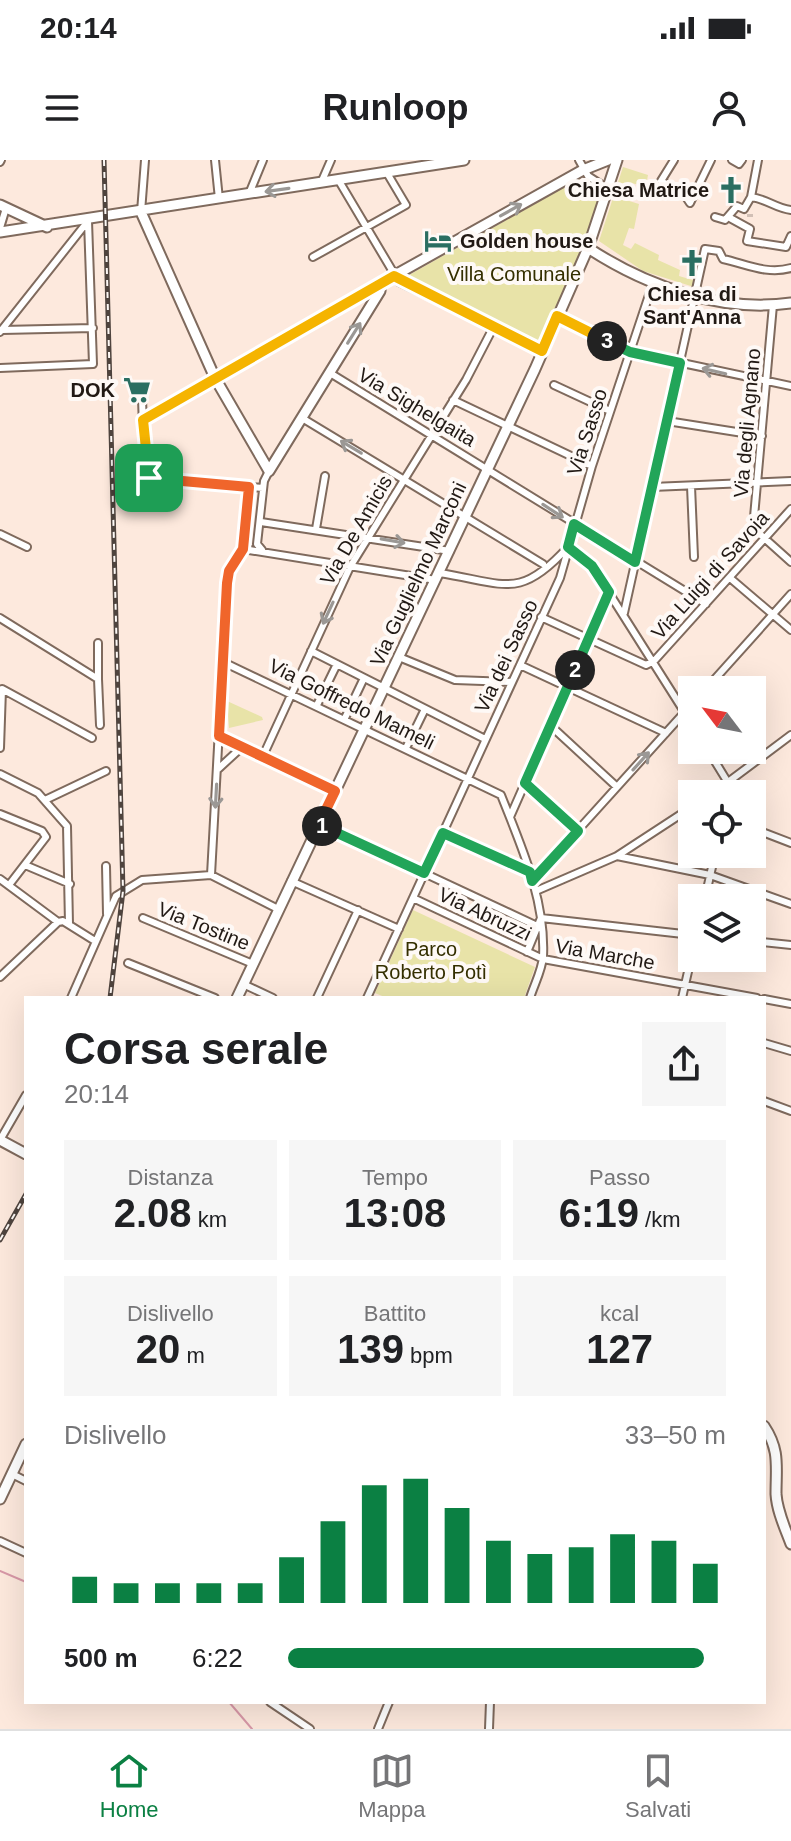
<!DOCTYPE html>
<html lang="it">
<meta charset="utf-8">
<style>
:root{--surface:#fff;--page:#f6f6f6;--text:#202124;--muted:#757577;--line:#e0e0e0;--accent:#0b8043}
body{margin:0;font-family:Helvetica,sans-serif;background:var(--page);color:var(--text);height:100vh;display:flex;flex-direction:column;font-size:30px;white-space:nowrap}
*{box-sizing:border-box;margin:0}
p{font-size:26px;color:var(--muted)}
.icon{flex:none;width:44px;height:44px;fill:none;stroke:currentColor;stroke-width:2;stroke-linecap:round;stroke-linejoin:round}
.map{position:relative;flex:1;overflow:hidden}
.details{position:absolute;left:24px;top:836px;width:742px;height:708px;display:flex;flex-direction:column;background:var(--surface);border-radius:0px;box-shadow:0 8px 32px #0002}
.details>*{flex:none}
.needle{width:52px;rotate:302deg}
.tools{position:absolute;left:678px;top:516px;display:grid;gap:16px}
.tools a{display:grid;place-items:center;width:88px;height:88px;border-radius:0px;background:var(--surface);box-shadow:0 8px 32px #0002;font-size:40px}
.pin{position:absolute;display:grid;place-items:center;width:68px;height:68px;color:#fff;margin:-34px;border-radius:16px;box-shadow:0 4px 12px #0006}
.km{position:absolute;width:40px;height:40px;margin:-20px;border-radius:50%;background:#222;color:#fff;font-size:22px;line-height:40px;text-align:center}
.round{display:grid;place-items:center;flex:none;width:84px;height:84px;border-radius:0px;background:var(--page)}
.overview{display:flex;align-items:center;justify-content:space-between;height:136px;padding:0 40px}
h1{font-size:44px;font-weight:700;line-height:60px}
.stats{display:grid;grid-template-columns:repeat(3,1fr);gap:12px;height:136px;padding:8px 40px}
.stats div{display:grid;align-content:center;border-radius:0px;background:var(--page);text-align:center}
.stats b{font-size:40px;font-weight:700}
.stats small{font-size:22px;font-weight:400}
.stats p{font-size:22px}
.chart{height:224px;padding:16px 40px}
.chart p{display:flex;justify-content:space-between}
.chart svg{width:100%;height:144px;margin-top:8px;stroke:var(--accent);stroke-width:6}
ul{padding:0 40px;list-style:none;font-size:26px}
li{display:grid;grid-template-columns:128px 96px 1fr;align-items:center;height:60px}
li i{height:20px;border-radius:10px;background:var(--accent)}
.status{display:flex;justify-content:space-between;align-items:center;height:56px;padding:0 40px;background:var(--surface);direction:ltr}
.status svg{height:22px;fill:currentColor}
header{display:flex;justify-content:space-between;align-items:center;height:104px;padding:0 40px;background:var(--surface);font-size:36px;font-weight:700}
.menu{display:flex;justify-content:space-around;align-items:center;height:112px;border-top:2px solid var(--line);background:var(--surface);font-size:22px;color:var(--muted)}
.menu a{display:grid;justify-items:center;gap:4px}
.menu .current{color:var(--accent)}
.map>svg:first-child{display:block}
.green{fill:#e8e3a8}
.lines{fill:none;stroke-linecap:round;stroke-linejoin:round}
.stream{stroke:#d898a7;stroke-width:2}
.street-tunnel{stroke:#d1bfb5;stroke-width:6;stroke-dasharray:6 3;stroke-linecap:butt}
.street-casing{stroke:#7f6a5d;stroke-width:10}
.secondary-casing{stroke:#7f6a5d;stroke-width:13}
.street{stroke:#fff;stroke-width:6}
.secondary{stroke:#fff;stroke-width:9}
.rail-casing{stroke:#4f443e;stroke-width:5}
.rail{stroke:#fef9f6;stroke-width:2;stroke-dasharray:6;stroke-linecap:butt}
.oneway{stroke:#9b9895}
.split-1-casing{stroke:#fff;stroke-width:16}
.split-2-casing{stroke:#fff;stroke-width:16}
.split-3-casing{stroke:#fff;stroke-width:16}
.split-4-casing{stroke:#fff;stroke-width:16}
.split-1{stroke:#f0652b;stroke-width:10}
.split-2{stroke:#22a559;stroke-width:10}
.split-3{stroke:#22a559;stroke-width:10}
.split-4{stroke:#f5b400;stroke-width:10}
.labels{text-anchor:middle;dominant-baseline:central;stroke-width:8;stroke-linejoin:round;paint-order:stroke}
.poi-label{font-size:20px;font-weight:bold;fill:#211914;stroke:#fef9f6;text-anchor:end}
.park-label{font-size:20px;fill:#342f00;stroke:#fef9f6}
.street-label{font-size:20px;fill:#211914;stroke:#fef9f6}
</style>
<div class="status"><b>20:14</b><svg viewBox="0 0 49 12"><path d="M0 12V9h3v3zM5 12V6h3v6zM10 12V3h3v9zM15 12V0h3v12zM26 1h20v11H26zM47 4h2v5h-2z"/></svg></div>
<header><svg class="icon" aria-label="menu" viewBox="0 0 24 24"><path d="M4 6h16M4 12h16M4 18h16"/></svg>Runloop<svg class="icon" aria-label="person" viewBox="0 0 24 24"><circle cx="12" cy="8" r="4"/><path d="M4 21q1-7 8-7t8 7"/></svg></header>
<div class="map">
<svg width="791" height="1569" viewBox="0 0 791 1569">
<rect width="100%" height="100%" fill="#fde9dd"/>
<!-- green -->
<path class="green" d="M623 7 648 15 646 26 630 23 626 40 639 44 634 69 629 68 623 85 631 89 635 83 659 95 658 100 680 110 679 116 696 121 694 127 643 111 599 81Z
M579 19 600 35 583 85 540 183 402 119Z
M227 541 262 557 263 560 229 568Z
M413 750 535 807 524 838H387L375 833Z"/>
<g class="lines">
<!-- stream -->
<path class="stream" d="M0 1411 26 1422
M229 1542 252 1569"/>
<!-- street-tunnel -->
<path class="street-tunnel" d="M750 54V57"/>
<!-- street casing -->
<g class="street-casing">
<path id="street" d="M215 0 219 39
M579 0 588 16 608 29
M674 0 661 21 684 34 690 43 711 0
M732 0 739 4 742 0
M0 2 1 0
M339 21 399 122 542 191
M321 23 331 0
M249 34 263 0
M751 37C767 39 775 48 791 50
M141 52 145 0
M715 57 725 60 737 46 744 49 751 37 758 0
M730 58 750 69 747 81 786 87 791 76
M0 68 6 48
M313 97 406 45 387 13
M773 145 753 368 791 402
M557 156 630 192 791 226
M2 170 93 168
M0 172 88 61
M0 208 93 204 88 61
M330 213 706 444
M554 225 610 251
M142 238 144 298 149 318 249 327
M453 240 592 306
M302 258 543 404
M143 260 381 123
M667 261 762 276
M691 326 694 397
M652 327 791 321
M261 362 450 391
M316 369 325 316
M0 374 27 387
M568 387 592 406 692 564
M243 389 436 420
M262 390 257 384 264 321 269 311
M439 413C505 423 519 441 568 387
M730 418 791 470
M624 453 705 89 719 91 723 99C746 104 767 115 791 108
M541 457 646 505 654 501 791 349
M0 458 98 519 100 565
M311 491 485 579
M399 497 455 520 512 522
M223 502 501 635C521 686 546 740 543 797 542 810 534 825 530 838
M520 505 666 573
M98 519V483
M705 530 791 434
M317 545 337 504
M345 558 364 518
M552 567 617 627
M219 576 335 631
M0 588 2 529 92 578
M406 588 425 549
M708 590 727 621 729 634
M263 596 350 407 466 220 493 168
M217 610 242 587
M0 614 38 633 67 666 69 764
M525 623 578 671
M712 634 791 575
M45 640 106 611
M0 654 42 671 46 677 9 725
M510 657 609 432
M319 664 535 765
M752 668 791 683
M443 673 530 712
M617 696 710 715 791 744
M25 705 70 724
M106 706 107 754
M211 715 227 423 229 411 243 389 249 327 263 328
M0 719 58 762 63 761 95 781
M291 721 399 769
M532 721 692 544
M536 731 617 696 692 647
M413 738 543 799 757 838
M705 738 715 694
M143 758 253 804
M752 781 791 785
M527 792 541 758 692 775
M128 803 215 838
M0 817 58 762
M243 824 273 838
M71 838 116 736 142 720 211 715 278 749
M317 838 358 750
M367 838 560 418 592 306 653 123
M682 838 692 794
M764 839 791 844
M764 883 791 891
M764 941 791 951
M0 980 26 935
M12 1314 26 1321
M0 1381 26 1393
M270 1542 310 1569
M378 1569 389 1542
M489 1569 490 1542"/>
</g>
<!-- secondary casing -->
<g class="secondary-casing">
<path id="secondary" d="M0 45 47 67
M141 52 215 218 269 311 380 131 381 123 583 10 608 0
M0 72 464 0
M588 88C646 126 721 153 791 143
M237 838 535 209 588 88 617 0
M0 980 26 994
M764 1266C780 1290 776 1306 776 1334 777 1351 785 1368 791 1384
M0 1339 26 1284"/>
</g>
<!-- street -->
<use href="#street" class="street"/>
<!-- secondary -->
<use href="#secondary" class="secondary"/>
<!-- rail casing -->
<g class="rail-casing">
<path id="rail" d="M104 0 123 731 110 838
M0 1080 26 1034"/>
</g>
<!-- rail -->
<use href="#rail" class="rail"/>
</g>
<!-- one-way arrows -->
<defs><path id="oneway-shaft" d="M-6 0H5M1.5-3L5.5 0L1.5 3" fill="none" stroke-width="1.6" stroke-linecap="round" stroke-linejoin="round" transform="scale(2)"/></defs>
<g class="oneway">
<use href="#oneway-shaft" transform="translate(277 30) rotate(172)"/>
<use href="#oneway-shaft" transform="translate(511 50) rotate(-29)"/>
<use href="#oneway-shaft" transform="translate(354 173) rotate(-58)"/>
<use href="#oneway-shaft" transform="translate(714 211) rotate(-167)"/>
<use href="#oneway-shaft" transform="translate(351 287) rotate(-149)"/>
<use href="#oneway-shaft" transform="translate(553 351) rotate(33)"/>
<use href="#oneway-shaft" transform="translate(393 381) rotate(10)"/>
<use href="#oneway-shaft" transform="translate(328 453) rotate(115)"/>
<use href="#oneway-shaft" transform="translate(641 601) rotate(-48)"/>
<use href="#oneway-shaft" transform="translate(216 636) rotate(93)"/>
</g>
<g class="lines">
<!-- split-1 casing -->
<g class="split-1-casing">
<path id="split-1" d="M149 318 249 327 243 389 229 411 227 423 219 576 335 631 319 664 322 666"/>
</g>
<!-- split-2 casing -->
<g class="split-2-casing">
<path id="split-2" d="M322 666 424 713 443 673 530 712 532 721 578 671 525 623 575 510"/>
</g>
<!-- split-3 casing -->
<g class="split-3-casing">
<path id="split-3" d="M575 510 609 432 592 406 568 387 574 364 635 402 680 203 630 192 607 181"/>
</g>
<!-- split-4 casing -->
<g class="split-4-casing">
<path id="split-4" d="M149 318 143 260 394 116 542 191 557 156 607 181"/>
</g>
<!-- split-1 -->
<use href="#split-1" class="split-1"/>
<!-- split-2 -->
<use href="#split-2" class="split-2"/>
<!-- split-3 -->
<use href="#split-3" class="split-3"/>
<!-- split-4 -->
<use href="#split-4" class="split-4"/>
</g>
<!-- icons -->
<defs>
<g id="church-bare" transform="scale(2.16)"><path d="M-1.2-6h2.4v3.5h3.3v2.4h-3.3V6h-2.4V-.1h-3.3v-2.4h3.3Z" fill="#2a6e61" stroke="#fef9f6" stroke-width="2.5" paint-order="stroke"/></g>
<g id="hotel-bare" transform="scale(2.16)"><path d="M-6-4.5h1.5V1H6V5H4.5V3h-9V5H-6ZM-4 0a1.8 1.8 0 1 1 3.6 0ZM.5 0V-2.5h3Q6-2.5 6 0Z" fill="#2a6e61" stroke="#fef9f6" stroke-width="2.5" paint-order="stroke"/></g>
<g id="supermarket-bare" transform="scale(2.16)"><path d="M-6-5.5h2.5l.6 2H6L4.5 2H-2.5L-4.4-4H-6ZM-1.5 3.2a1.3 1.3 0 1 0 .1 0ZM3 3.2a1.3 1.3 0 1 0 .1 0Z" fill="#2a6e61" stroke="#fef9f6" stroke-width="2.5" paint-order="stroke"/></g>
</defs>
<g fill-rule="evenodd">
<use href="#church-bare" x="731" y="30"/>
<use href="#hotel-bare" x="438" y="81"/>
<use href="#church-bare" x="692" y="103"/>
<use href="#supermarket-bare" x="137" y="230"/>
</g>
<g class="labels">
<!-- poi labels -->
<g class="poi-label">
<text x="709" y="30">Chiesa Matrice</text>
<text x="460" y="81" text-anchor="start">Golden house</text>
<text x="692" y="134" text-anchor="middle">Chiesa di<tspan x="692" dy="23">Sant'Anna</tspan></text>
<text x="115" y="230">DOK</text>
</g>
<!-- park labels -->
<g class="park-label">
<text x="514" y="114">Villa Comunale</text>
<text x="431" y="789">Parco<tspan x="431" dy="23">Roberto Potì</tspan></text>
</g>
<!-- street labels -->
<g class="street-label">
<text transform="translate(417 247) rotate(31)">Via Sighelgaita</text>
<text transform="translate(747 263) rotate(-85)">Via degli Agnano</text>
<text transform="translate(587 272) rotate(-72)">Via Sasso</text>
<text transform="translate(356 370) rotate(-60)">Via De Amicis</text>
<text transform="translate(418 414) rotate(-65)">Via Guglielmo Marconi</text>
<text transform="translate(710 415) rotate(-48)">Via Luigi di Savoia</text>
<text transform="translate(506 496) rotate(-65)">Via dei Sasso</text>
<text transform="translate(352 544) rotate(26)">Via Goffredo Mameli</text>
<text transform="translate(485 754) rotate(25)">Via Abruzzi</text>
<text transform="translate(204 766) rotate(22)">Via Tostine</text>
<text transform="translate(605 794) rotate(10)">Via Marche</text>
</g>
</g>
</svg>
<div class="tools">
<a><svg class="needle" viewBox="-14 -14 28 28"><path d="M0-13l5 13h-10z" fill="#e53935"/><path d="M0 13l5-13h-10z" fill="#757577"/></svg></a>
<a><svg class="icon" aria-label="locate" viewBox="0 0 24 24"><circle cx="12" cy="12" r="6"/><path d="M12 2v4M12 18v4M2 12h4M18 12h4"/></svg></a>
<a><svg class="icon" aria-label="layers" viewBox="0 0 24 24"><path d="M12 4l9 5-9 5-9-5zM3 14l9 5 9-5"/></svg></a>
</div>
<div class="pin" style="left:149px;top:318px;background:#1e9e55"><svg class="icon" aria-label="arrive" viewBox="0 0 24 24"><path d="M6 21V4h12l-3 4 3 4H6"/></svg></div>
<b class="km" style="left:322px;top:666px">1</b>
<b class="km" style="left:575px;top:510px">2</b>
<b class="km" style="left:607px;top:181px">3</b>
<section class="details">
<div class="overview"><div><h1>Corsa serale</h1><p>20:14</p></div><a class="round"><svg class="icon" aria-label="share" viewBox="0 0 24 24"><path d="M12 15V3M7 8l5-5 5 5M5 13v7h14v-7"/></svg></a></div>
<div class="stats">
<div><p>Distanza</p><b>2.08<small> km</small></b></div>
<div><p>Tempo</p><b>13:08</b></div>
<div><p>Passo</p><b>6:19<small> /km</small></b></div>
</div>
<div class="stats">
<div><p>Dislivello</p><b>20<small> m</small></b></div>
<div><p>Battito</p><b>139<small> bpm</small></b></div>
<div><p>kcal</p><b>127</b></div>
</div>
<div class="chart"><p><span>Dislivello</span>33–50 m</p>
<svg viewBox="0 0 160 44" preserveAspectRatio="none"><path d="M5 44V36M15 44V38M25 44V38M35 44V38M45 44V38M55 44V30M65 44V19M75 44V8M85 44V6M95 44V15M105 44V25M115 44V29M125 44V27M135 44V23M145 44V25M155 44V32"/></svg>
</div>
<ul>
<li><b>500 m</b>6:22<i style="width:95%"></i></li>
</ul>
</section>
</div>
<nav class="menu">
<a class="current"><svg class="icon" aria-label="home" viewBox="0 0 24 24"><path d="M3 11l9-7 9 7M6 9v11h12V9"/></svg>Home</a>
<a><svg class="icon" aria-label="map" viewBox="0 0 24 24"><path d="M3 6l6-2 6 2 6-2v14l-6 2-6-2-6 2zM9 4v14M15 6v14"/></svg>Mappa</a>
<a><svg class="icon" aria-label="saved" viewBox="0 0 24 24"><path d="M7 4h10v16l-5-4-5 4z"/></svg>Salvati</a>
</nav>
